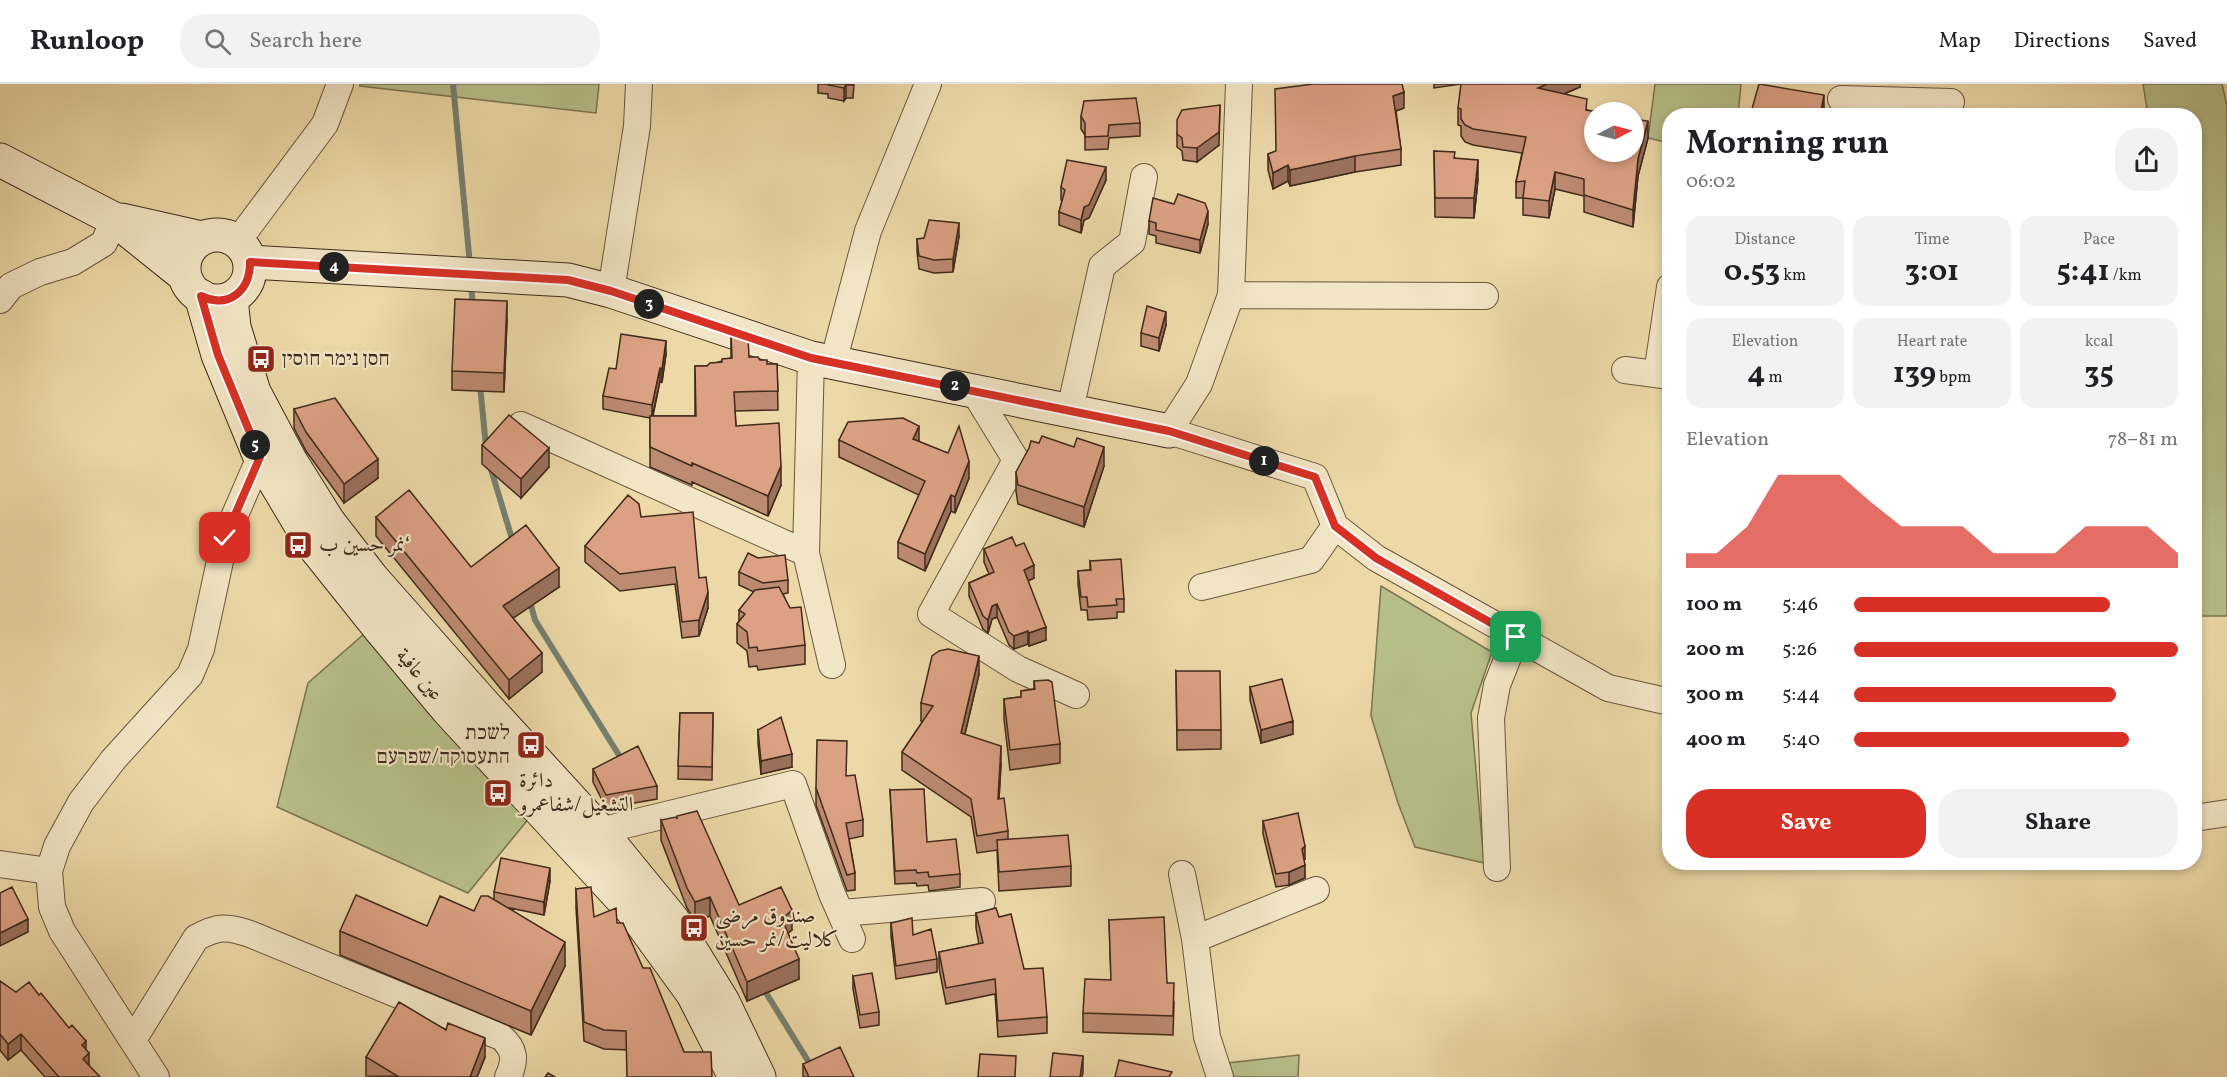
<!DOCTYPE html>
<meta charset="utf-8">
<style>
:root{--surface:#fff;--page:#f2f2f2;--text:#202124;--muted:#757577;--line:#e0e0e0;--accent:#d93025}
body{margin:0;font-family:Vollkorn,Amiri,"Frank Ruhl Libre",serif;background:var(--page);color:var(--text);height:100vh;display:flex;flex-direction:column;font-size:22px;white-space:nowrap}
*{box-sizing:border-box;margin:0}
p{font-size:20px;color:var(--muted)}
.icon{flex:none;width:33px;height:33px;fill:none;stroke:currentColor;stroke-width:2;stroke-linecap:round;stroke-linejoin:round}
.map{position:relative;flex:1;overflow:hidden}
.drawer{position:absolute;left:1662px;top:24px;width:540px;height:762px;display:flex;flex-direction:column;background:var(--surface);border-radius:24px;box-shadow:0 3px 9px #0003}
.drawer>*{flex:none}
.needle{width:39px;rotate:84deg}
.tools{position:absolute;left:1584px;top:18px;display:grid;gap:12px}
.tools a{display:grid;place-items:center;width:60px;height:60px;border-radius:50%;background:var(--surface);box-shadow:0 3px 9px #0003;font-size:30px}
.pin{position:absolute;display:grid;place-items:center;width:51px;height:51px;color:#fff;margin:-26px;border-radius:12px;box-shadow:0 3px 9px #0006}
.km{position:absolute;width:30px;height:30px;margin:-15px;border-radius:50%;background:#222;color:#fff;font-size:16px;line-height:30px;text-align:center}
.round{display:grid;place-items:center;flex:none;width:63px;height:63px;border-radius:24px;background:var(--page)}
.headline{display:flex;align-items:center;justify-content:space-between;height:102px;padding:0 24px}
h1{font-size:33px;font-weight:700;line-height:45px}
.stats{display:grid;grid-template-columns:repeat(3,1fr);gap:9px;height:102px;padding:6px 24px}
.stats div{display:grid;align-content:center;border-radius:15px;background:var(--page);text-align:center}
.stats b{font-size:30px;font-weight:700}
.stats small{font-size:16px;font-weight:400}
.stats p{font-size:16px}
.chart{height:168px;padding:12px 24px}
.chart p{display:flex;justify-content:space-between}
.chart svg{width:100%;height:108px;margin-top:6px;fill:var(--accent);opacity:.7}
.button{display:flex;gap:12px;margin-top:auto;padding:12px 24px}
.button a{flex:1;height:69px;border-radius:24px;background:var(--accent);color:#fff;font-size:24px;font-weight:700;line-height:69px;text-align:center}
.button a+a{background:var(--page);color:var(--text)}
ul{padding:0 24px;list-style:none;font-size:20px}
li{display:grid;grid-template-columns:96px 72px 1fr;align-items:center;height:45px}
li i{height:15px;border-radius:8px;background:var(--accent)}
header{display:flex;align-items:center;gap:36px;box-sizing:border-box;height:84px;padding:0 30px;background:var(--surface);border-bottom:2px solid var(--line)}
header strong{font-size:28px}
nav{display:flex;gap:33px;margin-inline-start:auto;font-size:21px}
.search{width:420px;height:54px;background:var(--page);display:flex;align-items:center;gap:15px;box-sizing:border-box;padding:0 21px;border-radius:24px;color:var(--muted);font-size:22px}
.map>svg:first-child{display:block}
.green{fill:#b7bf89;stroke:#7b7452;stroke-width:1.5}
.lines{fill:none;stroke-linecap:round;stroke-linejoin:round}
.stream{stroke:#758070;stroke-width:6}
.street-casing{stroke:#6a553e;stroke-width:28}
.secondary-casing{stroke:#3f291a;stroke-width:35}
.street{stroke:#f3e6c6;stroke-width:26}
.secondary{stroke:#f3e6c6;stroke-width:33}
.wall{fill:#bd8a72;stroke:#3f291a;stroke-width:1.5}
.shaded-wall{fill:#9a715c;stroke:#3f291a;stroke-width:1.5}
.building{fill:#dca184;stroke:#3f291a;stroke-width:1.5}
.route-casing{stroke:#fff;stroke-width:12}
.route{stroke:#d93025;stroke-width:8}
.labels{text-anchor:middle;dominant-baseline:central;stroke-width:4.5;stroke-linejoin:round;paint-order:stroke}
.poi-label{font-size:21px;fill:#3f291a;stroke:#f3e6c6;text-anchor:start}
.street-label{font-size:21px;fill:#3f291a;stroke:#f3e6c6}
</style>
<header>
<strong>Runloop</strong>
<div class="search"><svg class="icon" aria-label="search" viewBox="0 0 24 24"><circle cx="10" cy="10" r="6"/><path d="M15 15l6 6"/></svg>Search here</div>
<nav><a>Map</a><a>Directions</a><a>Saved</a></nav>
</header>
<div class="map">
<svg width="2227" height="993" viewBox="0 0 2227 993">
<rect width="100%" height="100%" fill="#edd9a8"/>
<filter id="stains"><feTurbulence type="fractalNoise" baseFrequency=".00333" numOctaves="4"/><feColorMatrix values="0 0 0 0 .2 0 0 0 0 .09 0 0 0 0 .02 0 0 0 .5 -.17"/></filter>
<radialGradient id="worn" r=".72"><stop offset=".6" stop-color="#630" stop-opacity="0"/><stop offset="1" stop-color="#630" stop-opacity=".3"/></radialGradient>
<!-- green -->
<path class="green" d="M360 0H599L596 29 360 2Z
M1655 0H1741L1738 31 1670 32 1669 59 1648 54Z
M2143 0H2222L2227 22V532H2195L2194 32 2148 31Z
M1381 502 1492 568 1471 629 1484 779 1415 763 1398 719 1371 632Z
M364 550 539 722 468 809 277 723 308 599Z
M1299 971 1298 993H1234L1228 979Z"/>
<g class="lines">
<!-- stream -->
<path class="stream" d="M453 0 470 181
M471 200 473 223
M480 301 486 363
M490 382 513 458
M529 514 535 536 622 676
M763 904 818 993"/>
<!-- street casing -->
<g class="street-casing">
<path id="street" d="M1239 0 1231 211 1199 300 1169 347 1315 393 1335 442 1376 474 1608 604 1670 618
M1841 15 1951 18
M237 158 325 40 340 0
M611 207 637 42 639 0
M1231 211 1485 212
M0 216 11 202 40 188 73 178 104 159 114 135
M811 274 806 469 832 581
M833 279 868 147 928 0
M1625 286 1670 292
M1657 290 1670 203
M973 306 1016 376 931 530 1018 585 1076 611
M1070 326 1102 182 1132 158 1144 93
M521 341 806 469
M1202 503 1311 476 1335 442
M2194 734 2227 729
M600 747 793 700 832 810 852 855
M0 780 49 787
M1497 784 1491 634 1497 601 1516 553
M1182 790 1195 855 1207 953 1220 993
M842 829 982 817
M1195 855 1316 806
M133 956 196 854C217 842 227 842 250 850L501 953C515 965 516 976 508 993
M156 993 62 847 52 823 49 787 57 762 81 718 113 676 190 591 201 565 225 454 260 373"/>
</g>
<!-- secondary casing -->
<g class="secondary-casing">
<path id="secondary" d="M0 76 114 135 185 192
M122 136 202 154
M184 184a33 33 0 1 1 66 0a33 33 0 1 1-66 0Z
M250 178 568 196 611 207 811 274 1169 347
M201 212 218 271 260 373 312 460 380 545 447 625 632 826 693 910 735 993
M231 214 234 243 254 308 290 376 328 437 373 495 481 617 600 747 672 835 723 918 759 993"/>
</g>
<!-- street -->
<use href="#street" class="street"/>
<!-- secondary -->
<use href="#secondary" class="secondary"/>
</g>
<!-- wall -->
<path class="wall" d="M818 0H854L853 14H846L844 17 828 14V10L818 9Z
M1434 0H1461L1434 4Z
M1580 0V3L1564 10 1587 26 1648 54 1638 92 1633 143 1584 128V112L1555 105 1549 134 1523 131V114H1516V98L1522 69 1473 61 1465 58 1461 52V42L1458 41V24Z
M1404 24 1396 27 1401 65V81L1355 88 1290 102 1288 97 1273 105 1268 86V70Z
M1081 32 1140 39V52L1109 54 1108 65 1085 66V51L1081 45Z
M1177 49 1219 61 1197 78 1183 76 1182 67 1177 63Z
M1434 67 1455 74 1478 95 1474 134 1435 133Z
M1106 96 1089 134 1084 136 1081 149 1059 141V128L1062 117 1061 116V103Z
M1149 137 1208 140 1200 169 1156 159V152L1149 150Z
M959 152 953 188 934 189 919 185 917 168V155Z
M507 236 504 308 452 306V287Z
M1166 241 1159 267 1141 262V249Z
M731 251 749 273 760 276 767 280H777L778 326 735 327 736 342 781 401 768 432 692 398V401L650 383V334L603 325V312L616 285 666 270 662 298 660 297 653 332H695V282H707L731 274Z
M294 325 378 394 344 419 306 367 294 344Z
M839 356 919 357 969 394 955 429 951 427 925 487 898 474V458L919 411 839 373Z
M482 361 549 383 521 414 482 380Z
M1104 382 1084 443 1018 420 1016 407V388Z
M376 433 471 483 559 503 513 534 542 588 509 615 376 452Z
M641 433 699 494 708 524 699 552 682 554 675 500 620 507 585 478V462Z
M1016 462 1034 494 1028 497 1046 556 1029 562 1028 560 1014 565 1009 561 997 533 992 535 988 549 983 545 969 512V499L989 490 984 478V465Z
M1090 477 1124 515V528H1117V534L1088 536 1087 526H1081L1078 500V487L1090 486Z
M739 488 788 496V509L783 510 805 561V580L758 586 757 582 749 583 747 567 737 559V540L739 537V526L754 508 739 501Z
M1176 587 1221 646V665L1177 666Z
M979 590 965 650 1001 680 999 715 1008 747V756L1071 782V802L999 807 997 766 977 769 971 733 902 686V668L923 637H921V619Z
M1034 597 1060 660V679L1010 686 1004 635V615L1021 613V607L1034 605Z
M1250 603 1293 650 1261 659 1250 616Z
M680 629H713L712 696 678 695Z
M758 646 792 683 761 690 758 659Z
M593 685 657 702V715L606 724 593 698Z
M847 692 863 736V752L849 755 855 789V806L847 807 816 721V704Z
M890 706 927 758 960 790V803L929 807 928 801 917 802 916 799 895 800Z
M661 736 739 821 792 846 788 849 799 895 747 917 710 832 695 837 687 824 661 756Z
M1263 737 1305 775 1304 776 1305 794 1289 801 1276 803 1263 750Z
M550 797 544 831 510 824 565 882 531 951 340 871V847L427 842 474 827 494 815V808Z
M576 805 594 833 617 839 643 884 684 968 604 965 584 957 576 824Z
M976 829 999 833 1047 933V949L998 953 995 910 946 920 939 884V868L979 860 976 844Z
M1109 836 1167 899 1174 918 1173 951 1083 948V929L1111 896Z
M891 839 913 851 937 875V888L896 895 891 852Z
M853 892 879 928V941L860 944 853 905Z
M0 897 86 966 89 982 100 993H45L21 966 8 976 0 966Z
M446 946 485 973 477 993 366 992V973Z
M803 980 854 993H803Z"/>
<!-- shaded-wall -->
<path class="shaded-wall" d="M1547 0H1580V3L1538 21V4Z
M846 1V14L844 17V4Z
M1404 8V24L1393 28V12Z
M1824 11V30L1823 32H1820Z
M1220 21 1219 61 1197 78V64Z
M1648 37V54L1638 92 1633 143V126L1638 75Z
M1355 72V88L1290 102V86Z
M1478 76V95L1474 134V114Z
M1288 81V97L1273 105V89Z
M1106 83V96L1089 134 1084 136 1081 149V136L1084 123Z
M1555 88V105L1549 134V117Z
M1208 127V140L1200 169V156Z
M959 139V152L953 188V175Z
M507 217V236L504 308V289Z
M1166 228V241L1159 267V254Z
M666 257V270L662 298V285Z
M660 284V297L652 334V321Z
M919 342V358L913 355Z
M1104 363V382L1084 443V423Z
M549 364V383L521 414V395Z
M378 375V394L344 419V400Z
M969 377V394L955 429V413Z
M781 382V401L768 432V412Z
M951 411V427L925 487V470Z
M1034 481V494L1024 499V486Z
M559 484V503L503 541V522Z
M708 508V524L699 552V536Z
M997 520V533L992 535 988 549V536L992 522Z
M1046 543V556L1029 562V549Z
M1028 547V560L1014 565V552Z
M542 569V588L509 615V596Z
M979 572V590L961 666V649Z
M1293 637V650L1261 659V646Z
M1001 662V680L998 732V715Z
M792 670V683L761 690V677Z
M1305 762V775L1302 778V765Z
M1305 781V794L1289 801V788Z
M550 784V797L544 831V818Z
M710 813V832L695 837V818Z
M792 826V846L782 854V835Z
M28 835V848L0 862V849Z
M565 858V882L531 951V927Z
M799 875V895L747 917V898Z
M21 950V966L8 976V960Z
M485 954V973L477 993H470Z
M86 957V972L89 969V985L83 991 82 961Z
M1083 972V989L1082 993H1080Z"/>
<!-- building -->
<path class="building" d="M828 0H853V1H846L844 4 828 1Z
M1313 0H1402L1404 8 1393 12 1401 65 1355 72 1290 86 1288 81 1273 89 1268 70 1276 67 1275 5Z
M1461 0H1547L1538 4 1587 15 1586 26 1600 28H1594V68H1634V35L1648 37 1638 75 1633 126 1584 111V95L1555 88 1549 117 1523 114 1525 97 1516 98 1526 53 1473 45 1465 41 1461 35V25L1458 24Z
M1759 0 1824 11 1820 32H1750Z
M1136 14 1140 39 1109 41 1108 52 1085 53V39L1081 32 1084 17Z
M1220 21 1219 48 1197 64 1183 63 1182 54 1177 50V36L1182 26Z
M1434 67 1455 68 1454 74 1478 76 1474 114H1435Z
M1067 76 1106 83 1089 121 1084 123 1081 136 1059 128 1065 106 1061 103Z
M1178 110 1205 119 1208 127 1200 156 1156 146V139L1149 137 1153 114 1174 120Z
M929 136 959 139 953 175 934 176 919 172 917 155 924 154Z
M455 215 507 217 504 289 452 287Z
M1147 222 1166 228 1159 254 1141 249Z
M621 250 666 257 662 285 660 284 652 321 603 312 609 284 616 285Z
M739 250 748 253 749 273H758L760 276H767V280H777L778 307 734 308 736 342 779 339 781 382 768 412 692 379V382L650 363V332H696L695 282H707L710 279 722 278V275L732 274 731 251Z
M335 314 378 375 344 400 306 348 294 325Z
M509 331 549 364 521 395 482 361Z
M903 334 919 342 913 355 948 369 959 342 969 377 955 413 951 411 925 470 898 458 925 397 839 356 848 338Z
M1042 352 1074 363 1077 354 1104 363 1084 423 1018 401 1016 388 1029 364 1031 357 1039 359Z
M409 406 471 483 526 441 559 484 503 522 542 569 509 596 376 433Z
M628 411 639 420 641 433 693 428 699 494 706 493 708 508 699 536 682 538 675 483 620 490 585 462Z
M1012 453 1016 462 1024 459 1034 481 1024 486 1046 543 1029 549 1028 547 1014 552 1009 548 997 520 992 522 988 536 983 532 969 499 994 488 984 465Z
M748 469 758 474 785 471 788 496 763 499 739 488Z
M1121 475 1124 515H1116L1117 521 1088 523 1087 513H1081L1078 487 1091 486 1090 477Z
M779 503 790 524 801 523 805 561 758 567 757 563 749 564 747 548 737 540 745 530 739 526 755 506Z
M948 565 979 572 961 649 1001 662 998 715 1004 714 1008 747 977 752 971 715 902 668 933 622 921 619 932 572 939 567Z
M1176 587H1220L1221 646H1177Z
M1282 595 1293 637 1261 646 1250 603Z
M1048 596 1052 598 1060 660 1010 666 1004 615 1021 613V607L1035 605 1034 597Z
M680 629H713L712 683 678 682Z
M781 633 792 670 761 677 758 646Z
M817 656 847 657 846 692 855 691 863 736 846 739 855 789 847 791 816 704Z
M638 662 657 702 606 711 593 685Z
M924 705 927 758 956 755 960 790 929 793 928 788 917 789 916 786 895 787 890 706Z
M697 727 739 821 781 803 792 826 782 835 799 875 747 898 710 813 695 818 687 804 661 736 676 733 677 735V732Z
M1298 729 1305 762 1302 765 1305 781 1289 788 1276 790 1263 737Z
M1068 751 1071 782 999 788 997 756Z
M501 774 550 784 544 818 494 808Z
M12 803 28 835 0 849V809Z
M591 803 594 833 616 824 617 839H623L643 884H650L684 968H711L712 993H627L626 947 604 946 584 938 576 805Z
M356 811 427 842 440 812 474 827 481 812H488L565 858 531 927 340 847Z
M996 824 999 833 1011 830 1024 885 1043 884 1047 933 998 937 995 895 946 904 939 868 983 859 976 829Z
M1164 833 1167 899H1174L1173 932 1083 929 1085 895 1111 896 1109 836Z
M912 834 913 851 931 845 937 875 896 882 891 839Z
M872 889 879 928 860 931 853 892Z
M0 897 16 908 29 898 39 911 41 909 69 944 72 941 86 957 82 961 89 969 83 975 100 993H59L21 950 8 960 0 950Z
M399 918 446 946 448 939 485 954 470 993H399L366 973Z
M840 963 854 993H809L803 980Z
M1053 969 1083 972 1080 993H1050Z
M980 970 1016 972 1015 993H978Z
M1119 976 1172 988 1169 993H1115Z
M548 989 555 993H545Z"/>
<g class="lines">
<!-- route casing -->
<g class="route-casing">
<path id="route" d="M225 454 260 373 218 271 201 212C229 225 250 207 250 178L568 196 611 207 811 274 1169 347 1315 393 1335 442 1376 474 1516 553"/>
</g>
<!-- route -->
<use href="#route" class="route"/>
</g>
<!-- icons -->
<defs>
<g id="bus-square" transform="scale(1.5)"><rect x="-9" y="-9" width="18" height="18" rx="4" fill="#8f2418" stroke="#f3e6c6"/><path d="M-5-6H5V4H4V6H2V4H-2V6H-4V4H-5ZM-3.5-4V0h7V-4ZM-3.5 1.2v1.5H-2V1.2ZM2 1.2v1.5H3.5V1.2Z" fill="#fff"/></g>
</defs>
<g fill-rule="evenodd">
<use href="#bus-square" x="261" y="275"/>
<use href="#bus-square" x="298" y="461"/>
<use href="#bus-square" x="531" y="661"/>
<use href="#bus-square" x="498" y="709"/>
<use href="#bus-square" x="694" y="844"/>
</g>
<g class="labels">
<!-- poi labels -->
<g class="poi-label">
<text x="282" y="275">חסן נימר חוסין</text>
<text x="319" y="461">نمر حسين ب‘</text>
<text x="510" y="649" text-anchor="end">לשכת<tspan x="510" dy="24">התעסוקה/שפרעם</tspan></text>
<text x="519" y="697">دائرة<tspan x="519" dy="24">التشغيل/شفاعمرو</tspan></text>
<text x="715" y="832">صندوق مرضى<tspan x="715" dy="24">كلاليت/نمر حسين</tspan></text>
</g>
<!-- street labels -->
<g class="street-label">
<text transform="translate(419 591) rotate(50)">عين عافية</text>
</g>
</g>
<rect width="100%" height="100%" filter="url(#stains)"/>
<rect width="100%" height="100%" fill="url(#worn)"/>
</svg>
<div class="tools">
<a><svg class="needle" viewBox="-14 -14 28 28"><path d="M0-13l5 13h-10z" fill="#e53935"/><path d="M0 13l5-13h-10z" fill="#757577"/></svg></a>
</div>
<div class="pin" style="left:1516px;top:553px;background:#1e9e55"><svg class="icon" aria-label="arrive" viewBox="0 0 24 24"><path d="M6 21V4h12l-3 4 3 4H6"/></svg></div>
<div class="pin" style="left:225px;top:454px;background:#d93025"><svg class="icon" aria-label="check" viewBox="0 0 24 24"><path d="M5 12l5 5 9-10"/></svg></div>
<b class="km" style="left:1264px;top:377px">1</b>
<b class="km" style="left:955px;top:302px">2</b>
<b class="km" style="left:649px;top:220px">3</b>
<b class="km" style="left:334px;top:183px">4</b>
<b class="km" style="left:255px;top:361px">5</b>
<section class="drawer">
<div class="headline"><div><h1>Morning run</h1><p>06:02</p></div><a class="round"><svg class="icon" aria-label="share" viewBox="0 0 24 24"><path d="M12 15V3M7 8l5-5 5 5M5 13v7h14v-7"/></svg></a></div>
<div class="stats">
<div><p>Distance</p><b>0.53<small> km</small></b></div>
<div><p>Time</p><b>3:01</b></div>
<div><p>Pace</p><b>5:41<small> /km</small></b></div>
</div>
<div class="stats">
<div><p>Elevation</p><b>4<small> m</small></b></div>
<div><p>Heart rate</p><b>139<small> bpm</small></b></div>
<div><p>kcal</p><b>35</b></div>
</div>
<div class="chart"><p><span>Elevation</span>78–81 m</p>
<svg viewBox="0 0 160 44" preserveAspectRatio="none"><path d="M0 44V38L10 38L20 27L30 6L40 6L50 6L60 17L70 27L80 27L90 27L100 38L110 38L120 38L130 27L140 27L150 27L160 38V44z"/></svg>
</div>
<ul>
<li><b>100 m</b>5:46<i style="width:79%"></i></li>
<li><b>200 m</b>5:26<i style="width:100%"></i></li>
<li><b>300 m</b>5:44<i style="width:81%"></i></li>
<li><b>400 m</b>5:40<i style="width:85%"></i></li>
</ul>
<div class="button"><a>Save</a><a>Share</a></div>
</section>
</div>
